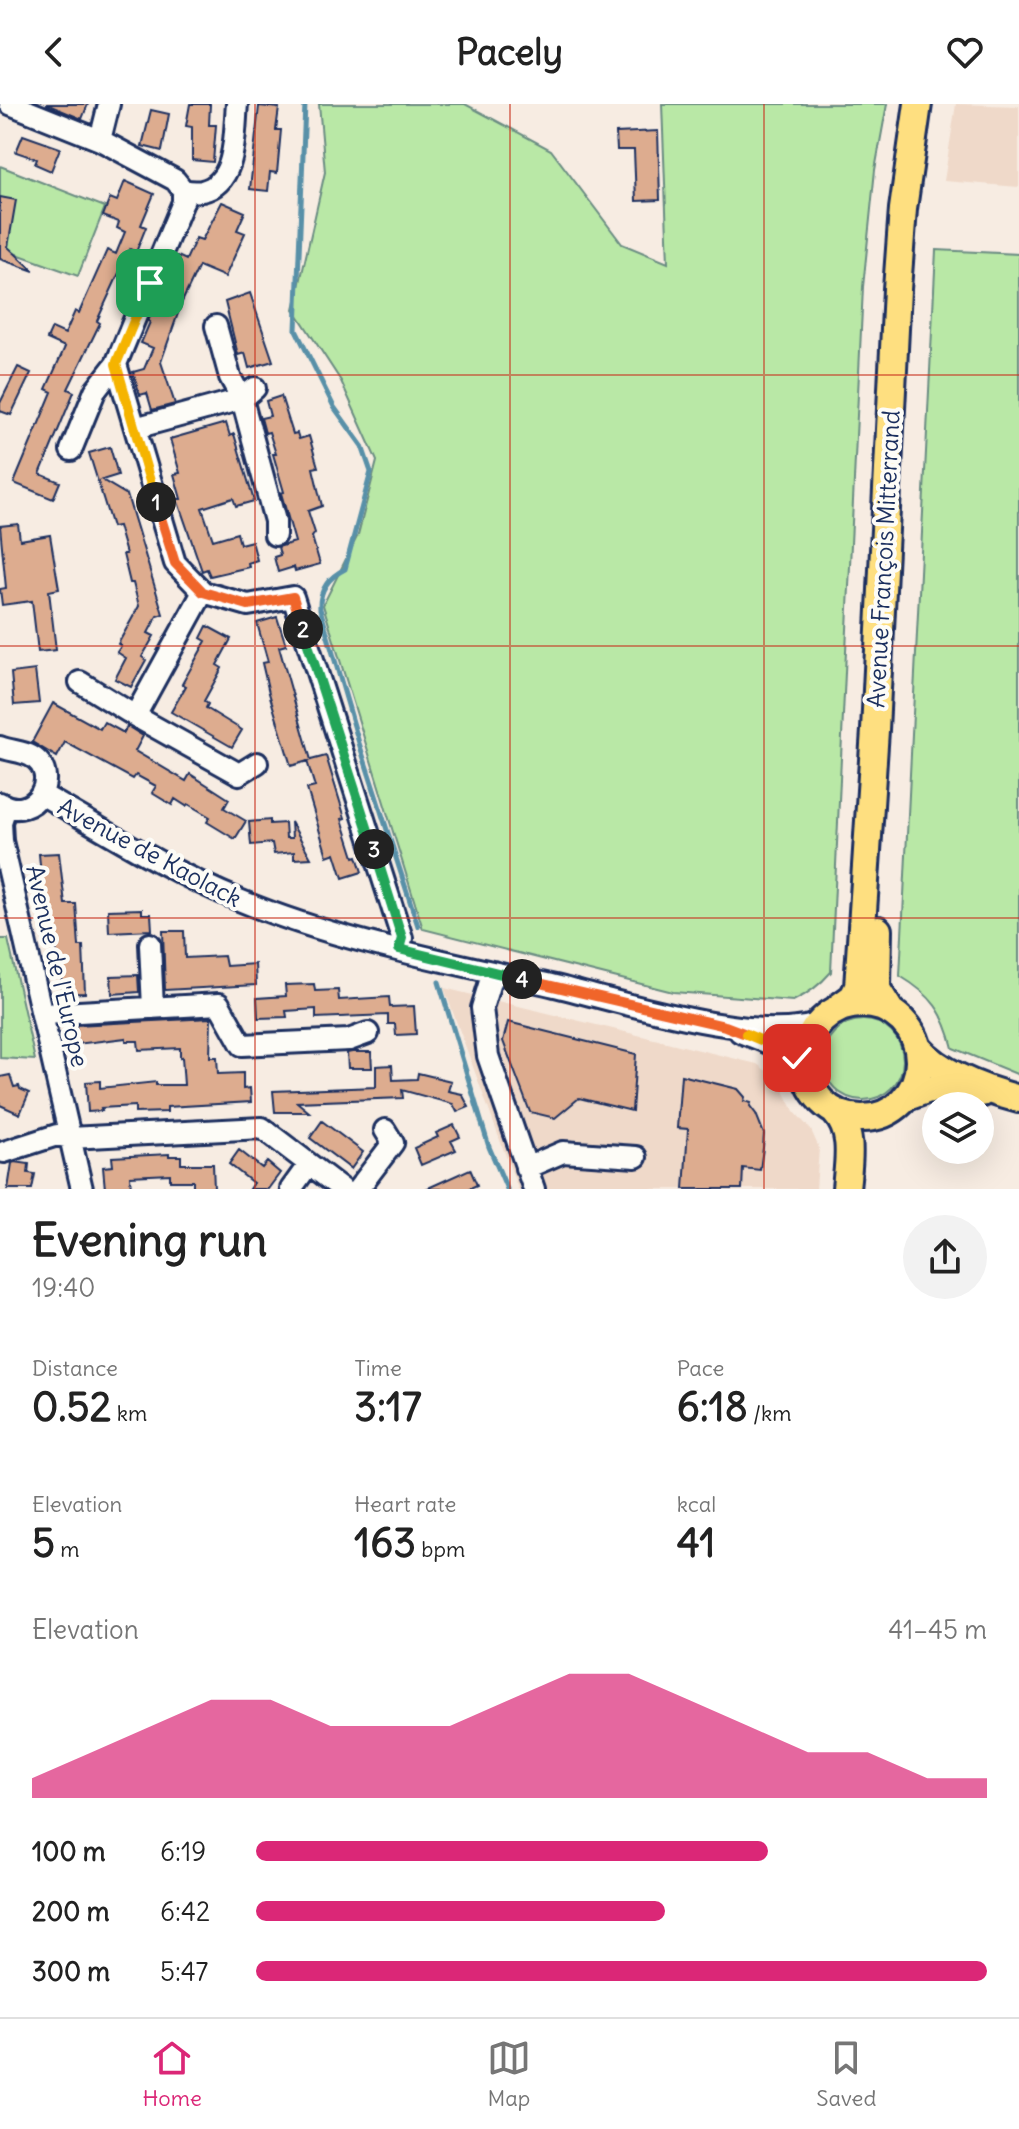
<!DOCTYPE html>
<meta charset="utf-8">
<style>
:root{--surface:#fff;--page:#f2f2f2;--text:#222;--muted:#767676;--line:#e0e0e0;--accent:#db2777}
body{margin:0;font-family:Delius,sans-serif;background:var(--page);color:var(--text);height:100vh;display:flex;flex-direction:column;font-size:30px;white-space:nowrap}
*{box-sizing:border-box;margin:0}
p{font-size:26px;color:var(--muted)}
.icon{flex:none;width:44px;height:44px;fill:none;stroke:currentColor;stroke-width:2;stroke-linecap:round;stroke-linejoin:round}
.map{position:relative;height:1085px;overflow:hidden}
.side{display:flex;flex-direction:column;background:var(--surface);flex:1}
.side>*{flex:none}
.buttons{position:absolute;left:922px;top:988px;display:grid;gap:16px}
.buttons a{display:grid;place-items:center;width:72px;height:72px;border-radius:50%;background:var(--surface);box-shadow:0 8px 32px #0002;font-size:40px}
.pin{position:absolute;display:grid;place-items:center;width:68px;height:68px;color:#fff;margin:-34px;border-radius:16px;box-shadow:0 4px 12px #0006}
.km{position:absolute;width:40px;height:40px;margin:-20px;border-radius:50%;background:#222;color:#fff;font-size:22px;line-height:40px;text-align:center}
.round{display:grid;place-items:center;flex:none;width:84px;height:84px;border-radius:42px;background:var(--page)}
.summary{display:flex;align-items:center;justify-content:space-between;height:136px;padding:0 32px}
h1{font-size:44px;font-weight:700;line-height:60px}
.figures{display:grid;grid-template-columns:repeat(3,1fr);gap:12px;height:136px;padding:8px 32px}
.figures div{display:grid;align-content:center}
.figures b{font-size:40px;font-weight:700}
.figures small{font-size:22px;font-weight:400}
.figures p{font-size:22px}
.chart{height:224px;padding:16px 32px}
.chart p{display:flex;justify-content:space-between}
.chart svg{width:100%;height:144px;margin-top:8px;fill:var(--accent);opacity:.7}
ul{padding:0 32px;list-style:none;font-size:26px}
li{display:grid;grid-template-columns:128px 96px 1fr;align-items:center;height:60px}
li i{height:20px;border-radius:10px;background:var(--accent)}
header{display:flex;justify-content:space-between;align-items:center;height:104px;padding:0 32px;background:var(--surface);font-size:36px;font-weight:700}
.tabs{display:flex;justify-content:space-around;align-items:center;height:112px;border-top:2px solid var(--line);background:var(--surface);font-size:22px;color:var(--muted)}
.tabs a{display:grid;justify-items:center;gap:4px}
.tabs .selected{color:var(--accent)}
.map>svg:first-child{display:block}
.built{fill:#efd9c9}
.green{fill:#b9e8a6;stroke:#6a8c82;stroke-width:2}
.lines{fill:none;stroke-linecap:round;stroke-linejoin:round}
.stream{stroke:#5890a8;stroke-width:5}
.building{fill:#ddac8f;stroke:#1b2f5e;stroke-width:2}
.minor-casing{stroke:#1b2f5e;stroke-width:26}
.major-casing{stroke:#1b2f5e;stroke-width:32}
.minor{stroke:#fdfcf7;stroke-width:20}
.major{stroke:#fedf80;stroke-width:26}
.split-1-casing{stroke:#fff;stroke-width:16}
.split-2-casing{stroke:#fff;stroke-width:16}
.split-3-casing{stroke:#fff;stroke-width:16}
.split-4-casing{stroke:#fff;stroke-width:16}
.split-5-casing{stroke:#fff;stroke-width:16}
.split-6-casing{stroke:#fff;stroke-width:16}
.split-1{stroke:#f5b400;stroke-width:10}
.split-2{stroke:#f0652b;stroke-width:10}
.split-3{stroke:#22a559;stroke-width:10}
.split-4{stroke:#22a559;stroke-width:10}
.split-5{stroke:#f0652b;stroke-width:10}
.split-6{stroke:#f5b400;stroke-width:10}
.grid{fill:none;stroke:#c8321e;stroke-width:2;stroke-opacity:0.55}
.labels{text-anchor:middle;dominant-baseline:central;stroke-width:8;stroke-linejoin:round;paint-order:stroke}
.street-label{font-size:24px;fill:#1b2f5e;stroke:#fdfcf7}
</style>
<header><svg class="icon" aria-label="back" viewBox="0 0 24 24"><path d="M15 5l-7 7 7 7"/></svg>Pacely<svg class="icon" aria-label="heart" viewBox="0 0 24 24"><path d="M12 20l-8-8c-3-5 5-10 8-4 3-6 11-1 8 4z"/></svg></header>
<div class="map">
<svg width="1019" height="1085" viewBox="0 0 1019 1085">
<rect width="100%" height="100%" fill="#f7ece2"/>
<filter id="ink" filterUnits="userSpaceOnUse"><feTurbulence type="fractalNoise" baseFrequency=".0125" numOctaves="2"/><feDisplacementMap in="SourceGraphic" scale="16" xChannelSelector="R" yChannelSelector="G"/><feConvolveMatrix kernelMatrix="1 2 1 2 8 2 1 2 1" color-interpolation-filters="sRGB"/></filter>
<g filter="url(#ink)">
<!-- built -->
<path class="built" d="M956 0 1019 2V83L944 77Z
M444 884 757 960 778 975 794 1007 811 1026 819 1044 816 1085H518Z"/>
<!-- green -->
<path class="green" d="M319 0H465L551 46 622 140 668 159 662 0H887L875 66 863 183 831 868C820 881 808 890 793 897L673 888 423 825 323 501 358 431 377 357 341 277 294 205 325 68Z
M0 62 105 103 78 172 0 144Z
M936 146 1019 150V971L953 944C944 908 932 891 900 872Z
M0 835H8L35 956 0 954Z
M823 956a40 40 0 1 1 80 0a40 40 0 1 1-80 0Z"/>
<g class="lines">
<!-- stream -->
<path class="stream" d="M305 0 296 226 334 303 362 342 371 368 345 465C329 473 319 486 320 505L359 639 418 822
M439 878 489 1043 507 1085"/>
</g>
<!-- building -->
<path class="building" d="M46 0H88L82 15Z
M190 0H210L209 21H216L213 58 192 56V23L186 22Z
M259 2 279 4 276 26H281L277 69 270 68 268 87 250 85Z
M151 6 169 10 162 47 142 42Z
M658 27 660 96 636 97 634 46H617L616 29Z
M23 31 60 44 51 67 35 60 37 55 16 48Z
M125 77 154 90 141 121 146 123 136 148 130 145 97 217 100 219 68 285 74 288 40 370 60 378 53 395 14 379 52 288 46 285 65 243 47 235 52 224 65 230 75 207 79 209 107 146 116 150 125 128 117 124 119 118 103 112 110 94 117 97Z
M0 93 16 96 8 143 34 167 0 155Z
M222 98 245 108 237 126 245 129 225 173 199 162 182 198 161 258 175 300 152 306 147 289 140 291 133 268 144 265 153 244 141 239 150 218 148 217 178 152 186 156 196 134 202 136Z
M250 189 273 257 249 264 245 249 238 251 225 198Z
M18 263 31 269 11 311 0 307V299Z
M281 292 293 330 297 329 299 335 309 332 318 363 313 364 322 402 308 407 315 429 312 433 320 460 295 467 294 463 278 468 274 453 280 451 278 443 295 438 281 389 284 388 273 350H276L269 328 265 329 261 314 270 312 266 297Z
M226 319 230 332 234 330 254 397 236 402 233 394 202 404 213 436 237 429 240 440 252 437 257 456 248 459 249 463 210 472 207 465 202 467 177 395H181L174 370 180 369 170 335Z
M110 343 118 371 102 376 127 391 163 510 157 512 148 529 154 532 142 553 146 556 131 583 115 575 126 554 117 548 121 542 118 540 139 502 133 479H130L123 450H126L118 422 112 423 89 349Z
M18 420 20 436 50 431 59 485 49 487 56 546 38 548 32 497 2 501 0 485 6 484 0 422Z
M277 513 286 541 279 543 311 656 291 662 269 589 262 559 268 558 257 519Z
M207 522 231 535 217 561 222 564 204 597 208 600 206 604 242 626 232 643 171 608 186 582 182 580 206 537 201 534Z
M35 566 39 599 14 601 11 569Z
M53 599 100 625 104 618 124 629 127 622 143 632 135 647 186 677 190 670 229 695 224 704 246 717 235 735 207 718 210 713 188 700 186 702 175 695 172 701 152 689 156 682 136 671 133 675 65 638 57 653 32 638Z
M326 652 345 714 342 715 354 753 357 752 362 768 343 774 335 749 327 752 307 685 315 683 307 657Z
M270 716V720L285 719 286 734H292L291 718 311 754 294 755V748L274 750 272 739 251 741 249 718Z
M59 749 65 800H76L79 842H83L85 889 62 890 61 866 57 867 56 832H50L49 803H44L39 750Z
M142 805V810H151L152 826 109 828 108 806Z
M163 827H184L185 854 224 852 226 862 255 860 256 881 165 886Z
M138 871 139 888 112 890 111 872Z
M314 880 315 887 338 886 339 896 389 893 390 903 414 902 416 930 396 931 395 920H388V911L316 914V905L286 907 287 913 258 914 257 894 286 892 285 881Z
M211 914 210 953H217L218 970 243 969V985L250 984 251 998 167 1003V1008L135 1009V1002L101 1004 102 1007 88 1008 86 978 100 977V984L156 978V981H184L182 953 180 954V944L139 946 138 937H126V934L77 940 76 921Z
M508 918 636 950 632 1007 579 994 555 1014 530 1008 503 937Z
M352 948H371L372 964H348L347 949Z
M392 961 393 976 417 975 418 969 451 977 448 987 462 990 469 1003 457 1008 453 1000 402 986 403 994 297 998 309 1008H275L273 987 376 983V962Z
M10 971 14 983 19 982 20 985 29 989 20 1010 0 1001V973Z
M681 971 738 985 745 993 744 997 751 999 750 1002 756 1010 764 1030 763 1044 760 1066 743 1064 742 1085H684L688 1025 677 1024Z
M322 1017 363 1048 351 1065 310 1034Z
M454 1021 460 1033 451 1037 456 1046 421 1061 414 1044 438 1033 436 1029Z
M239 1046 262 1064 267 1058 280 1069 268 1085H249L253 1079 229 1060Z
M169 1050V1052H181V1060H213L214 1085H193V1077H170V1070L130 1072 131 1085H105L103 1063 113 1062 112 1053Z
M15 1058 29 1060 28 1069 35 1070 32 1085H8L12 1059Z
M470 1065 477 1081 468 1085H426Z"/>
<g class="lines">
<!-- minor casing -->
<g class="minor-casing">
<path id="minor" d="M10 0 100 36 175 76 183 86C188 87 196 88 202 87 238 79 234 28 237 0
M100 36 109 0
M183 86V98L116 260 175 459 203 488 248 501 293 493 402 834 399 845
M216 222 230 273 242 295 275 417V431
M135 324 242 295 255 284
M71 346 95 287 116 260
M203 488 135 612 239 670 257 659
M80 578 135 612
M0 643C10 647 22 647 31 652 63 670 35 720 0 699
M41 690C106 727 170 768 239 796 340 838 450 858 555 882 623 898 753 940 817 920
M6 703 1 718 2 737 82 1085
M150 840 153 904
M493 868 482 904 488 952 534 1085
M44 910 219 900 242 941 349 936 368 929
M740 928C765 938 790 944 805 968
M4 1048 57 1031 70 1034 262 1024 342 1085
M526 1064 563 1048 636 1053
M291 1085 309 1060
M358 1085 393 1039 385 1026"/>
</g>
<!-- major casing -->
<g class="major-casing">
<path id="major" d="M878 826 877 885 890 906
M805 957a57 57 0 1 1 114 0a57 57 0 1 1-114 0Z
M839 903 853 893 858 883 875 626 897 185 903 105 918 0
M918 944C942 971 985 986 1019 995
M907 993 929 985 982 989
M835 1008C855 1029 848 1059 846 1085"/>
</g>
<!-- minor -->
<use href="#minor" class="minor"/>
<!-- major -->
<use href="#major" class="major"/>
</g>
</g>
<g class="lines" filter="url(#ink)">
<!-- split-1 casing -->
<g class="split-1-casing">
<path id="split-1" d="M150 179 116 260 156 398"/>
</g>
<!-- split-2 casing -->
<g class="split-2-casing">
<path id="split-2" d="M156 398 175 459 203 488 248 501 293 493 303 525"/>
</g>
<!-- split-3 casing -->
<g class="split-3-casing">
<path id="split-3" d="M303 525 374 745"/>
</g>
<!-- split-4 casing -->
<g class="split-4-casing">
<path id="split-4" d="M374 745 402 834 399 845 522 875"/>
</g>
<!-- split-5 casing -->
<g class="split-5-casing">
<path id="split-5" d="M522 875 725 922 746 930"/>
</g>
<!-- split-6 casing -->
<g class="split-6-casing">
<path id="split-6" d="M746 930 787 947 797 954"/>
</g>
<!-- split-1 -->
<use href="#split-1" class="split-1"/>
<!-- split-2 -->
<use href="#split-2" class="split-2"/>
<!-- split-3 -->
<use href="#split-3" class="split-3"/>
<!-- split-4 -->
<use href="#split-4" class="split-4"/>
<!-- split-5 -->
<use href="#split-5" class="split-5"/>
<!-- split-6 -->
<use href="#split-6" class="split-6"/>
</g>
<!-- grid -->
<path class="grid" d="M255 0V1085M510 0V1085M764 0V1085M0 271H1019M0 542H1019M0 814H1019"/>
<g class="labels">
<!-- street labels -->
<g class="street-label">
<text transform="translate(883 455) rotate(-87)">Avenue François Mitterrand</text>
<text transform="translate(150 748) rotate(28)">Avenue de Kaolack</text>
<text transform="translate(58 862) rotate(77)">Avenue de l'Europe</text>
</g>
</g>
</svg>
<div class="buttons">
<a><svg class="icon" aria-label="layers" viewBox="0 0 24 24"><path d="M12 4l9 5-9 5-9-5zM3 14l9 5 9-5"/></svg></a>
</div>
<div class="pin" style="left:150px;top:179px;background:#1e9e55"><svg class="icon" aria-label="arrive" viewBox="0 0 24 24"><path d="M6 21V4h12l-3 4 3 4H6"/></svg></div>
<div class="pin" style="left:797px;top:954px;background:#d93025"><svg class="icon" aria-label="check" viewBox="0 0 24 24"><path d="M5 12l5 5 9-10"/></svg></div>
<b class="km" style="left:156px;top:398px">1</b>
<b class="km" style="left:303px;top:525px">2</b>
<b class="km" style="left:374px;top:745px">3</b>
<b class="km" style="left:522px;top:875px">4</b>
</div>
<section class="side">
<div class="summary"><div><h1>Evening run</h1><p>19:40</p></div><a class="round"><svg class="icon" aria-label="share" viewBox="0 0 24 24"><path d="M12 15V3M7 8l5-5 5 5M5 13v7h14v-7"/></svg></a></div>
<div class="figures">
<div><p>Distance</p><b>0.52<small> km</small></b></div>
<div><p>Time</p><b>3:17</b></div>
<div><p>Pace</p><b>6:18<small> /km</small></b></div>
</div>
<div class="figures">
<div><p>Elevation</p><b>5<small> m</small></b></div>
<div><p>Heart rate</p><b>163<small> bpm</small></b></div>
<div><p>kcal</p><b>41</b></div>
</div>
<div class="chart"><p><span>Elevation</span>41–45 m</p>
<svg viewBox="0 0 160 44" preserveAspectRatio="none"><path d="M0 44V38L10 30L20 22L30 14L40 14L50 22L60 22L70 22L80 14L90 6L100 6L110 14L120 22L130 30L140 30L150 38L160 38V44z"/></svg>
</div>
<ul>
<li><b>100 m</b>6:19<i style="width:70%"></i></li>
<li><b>200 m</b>6:42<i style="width:56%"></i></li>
<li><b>300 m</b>5:47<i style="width:100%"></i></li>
</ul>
</section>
<nav class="tabs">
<a class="selected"><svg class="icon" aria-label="home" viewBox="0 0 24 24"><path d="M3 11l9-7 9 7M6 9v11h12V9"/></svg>Home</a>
<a><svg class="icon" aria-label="map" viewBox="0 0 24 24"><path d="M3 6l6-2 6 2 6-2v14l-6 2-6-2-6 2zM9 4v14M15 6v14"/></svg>Map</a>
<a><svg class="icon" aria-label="saved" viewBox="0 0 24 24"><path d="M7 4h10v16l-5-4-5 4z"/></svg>Saved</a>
</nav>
